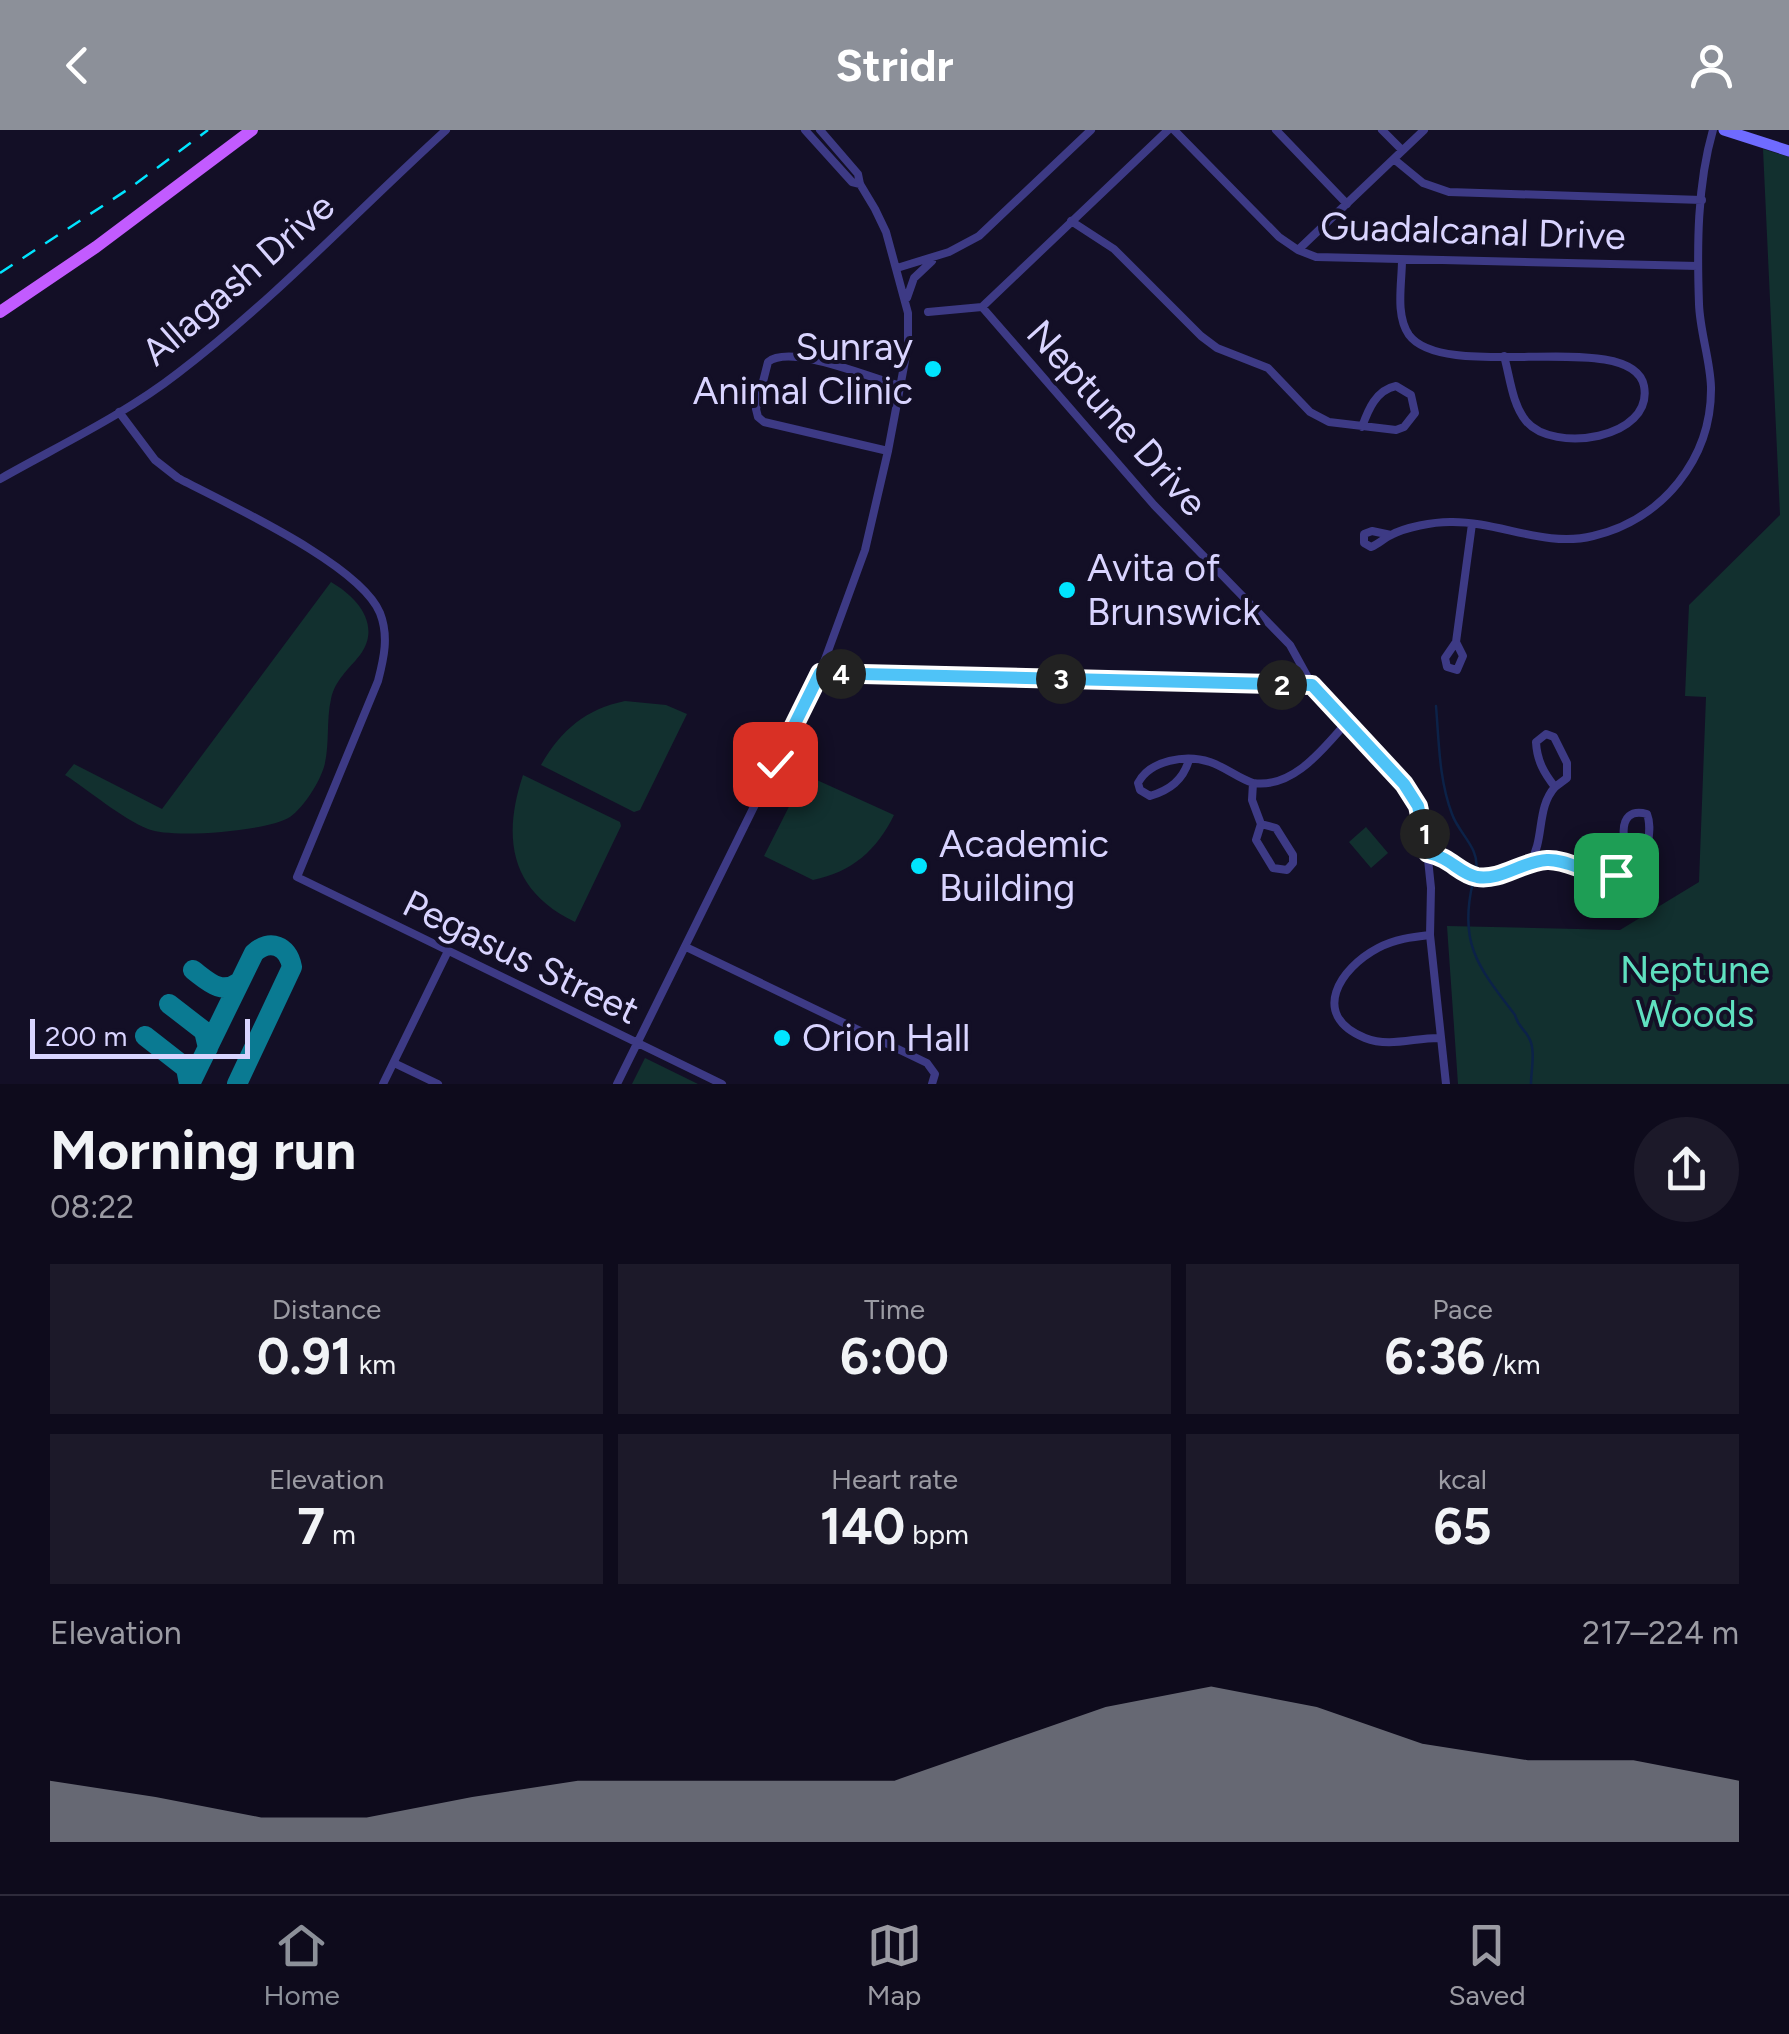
<!DOCTYPE html>
<meta charset="utf-8">
<style>
:root{--surface:#0e0b1c;--page:#1c1929;--text:#f1f3f6;--muted:#9b9ba3;--line:#2e2b3b;--accent:#8c9099}
body{margin:0;font-family:Figtree,sans-serif;background:var(--page);color:var(--text);height:100vh;display:flex;flex-direction:column;font-size:38px;white-space:nowrap}
*{box-sizing:border-box;margin:0}
p{font-size:32px;color:var(--muted)}
.icon{flex:none;width:55px;height:55px;fill:none;stroke:currentColor;stroke-width:2;stroke-linecap:round;stroke-linejoin:round}
.map{position:relative;height:954px;overflow:hidden}
.details{display:flex;flex-direction:column;background:var(--surface);flex:1}
.details>*{flex:none}
.scale{position:absolute;left:30px;bottom:25px;width:220px;box-sizing:border-box;padding-left:10px;border:5px solid #d9d4ff;border-top:0;font-size:28px;line-height:35px;white-space:nowrap;color:#d9d4ff;-webkit-text-stroke:8px #130f26;paint-order:stroke}
.pin{position:absolute;display:grid;place-items:center;width:85px;height:85px;color:#fff;margin:-42px;border-radius:20px;box-shadow:0 5px 15px #0006}
.km{position:absolute;width:50px;height:50px;margin:-25px;border-radius:50%;background:#222;color:#fff;font-size:28px;line-height:50px;text-align:center}
.round{display:grid;place-items:center;flex:none;width:105px;height:105px;border-radius:52px;background:var(--page)}
.headline{display:flex;align-items:center;justify-content:space-between;height:170px;padding:0 50px}
h1{font-size:55px;font-weight:700;line-height:75px}
.metrics{display:grid;grid-template-columns:repeat(3,1fr);gap:15px;height:170px;padding:10px 50px}
.metrics div{display:grid;align-content:center;border-radius:0px;background:var(--page);text-align:center}
.metrics b{font-size:50px;font-weight:700}
.metrics small{font-size:28px;font-weight:400}
.metrics p{font-size:28px}
.chart{height:280px;padding:20px 50px}
.chart p{display:flex;justify-content:space-between}
.chart svg{width:100%;height:180px;margin-top:10px;fill:var(--accent);opacity:.7}
header{display:flex;justify-content:space-between;align-items:center;height:130px;padding:0 50px;background:var(--accent);color:#fff;font-size:45px;font-weight:700}
.menu{display:flex;justify-content:space-around;align-items:center;height:140px;border-top:2px solid var(--line);background:var(--surface);font-size:28px;color:var(--muted)}
.menu a{display:grid;justify-items:center;gap:5px}
.menu .active{color:var(--accent)}
.map>svg:first-child{display:block}
.green{fill:#12302f}
.lines{fill:none;stroke-linecap:round;stroke-linejoin:round}
.stream{stroke:#0c2248;stroke-width:2.5}
.taxiway{stroke:#0a7a92;stroke-width:20}
.minor{stroke:#3d3a85;stroke-width:8}
.secondary{stroke:#6f6bff;stroke-width:11}
.primary{stroke:#c25bff;stroke-width:12}
.rail{stroke:#00e5ff;stroke-width:2.5;stroke-dasharray:15 12;stroke-linecap:butt}
.route-casing{stroke:#fff;stroke-width:20}
.route{stroke:#4fc3f7;stroke-width:12}
.poi-dot{fill:#00e5ff;stroke:#130f26;stroke-width:4}
.labels{text-anchor:middle;dominant-baseline:central;stroke-width:8;stroke-linejoin:round;paint-order:stroke}
.street-label{font-size:38px;fill:#d9d4ff;stroke:#130f26}
.poi-label{font-size:38px;fill:#d9d4ff;stroke:#130f26;text-anchor:start}
.park-label{font-size:38px;fill:#5fe0c0;stroke:#130f26}
</style>
<header><svg class="icon" aria-label="back" viewBox="0 0 24 24"><path d="M15 5l-7 7 7 7"/></svg>Stridr<svg class="icon" aria-label="person" viewBox="0 0 24 24"><circle cx="12" cy="8" r="4"/><path d="M4 21q1-7 8-7t8 7"/></svg></header>
<div class="map">
<svg width="1789" height="954" viewBox="0 0 1789 954">
<rect width="100%" height="100%" fill="#130f26"/>
<!-- green -->
<path class="green" d="M1763 19 1789 27V954H1458L1447 796 1620 800 1699 752 1706 567 1685 566 1689 475 1780 385Z
M331 452C357 467 382 495 360 525 349 539 335 550 331 569 326 591 330 615 324 637 319 653 304 677 290 687 269 701 171 709 148 699 121 688 90 661 65 645L74 634 162 679Z
M625 571 666 575 687 584 640 680 634 682 541 635C561 600 586 579 625 571Z
M523 645 620 692 621 696 575 792C510 761 502 708 523 645Z
M808 646 894 685C877 720 852 742 813 750L764 726 804 647Z
M1366 697 1388 723 1371 738 1349 712Z
M645 928 698 954H632Z"/>
<g class="lines">
<!-- stream -->
<path class="stream" d="M1436 576C1439 612 1439 650 1452 684 1459 704 1480 718 1476 740
M1473 752C1458 814 1479 838 1515 885 1518 897 1524 898 1529 908 1536 920 1531 940 1531 954"/>
<!-- taxiway -->
<path class="taxiway" d="M193 840C209 852 221 865 239 852
M169 874 204 901 208 918
M145 906 186 938 189 954
M190 954 254 823C270 808 288 816 292 837L237 954"/>
<!-- minor -->
<path class="minor" d="M805 0 852 52 860 54
M1174 0 1279 107 1298 120 1316 127 1698 136
M1276 0 1347 74
M1382 0 1402 20
M1395 30 1423 53 1449 62 1702 70
M1071 91 1114 119 1201 206 1217 218 1268 238 1310 282 1329 292 1396 300 1404 297 1415 283 1411 265 1396 256C1376 260 1368 280 1362 297
M1298 120 1424 0
M1402 130C1402 153 1395 185 1409 205 1445 254 1632 197 1644 256 1654 309 1553 324 1526 291 1512 274 1510 247 1504 226
M897 138 949 122 979 106 1091 0
M907 168 914 148 932 131
M982 177 1154 375 1290 515 1312 555 1404 654 1418 676 1426 710 1431 758 1430 805 1446 954
M928 182 982 177 1168 0
M119 282 155 330 178 348C227 374 360 434 380 483 389 506 384 528 378 551L297 747 722 954
M888 321 764 292 758 287 756 279 768 232C791 213 872 249 901 256
M0 349C60 315 124 285 178 243 274 170 357 81 446 0
M1391 405 1372 401 1364 404V413L1371 417C1379 414 1384 408 1391 405 1406 397 1433 392 1450 392 1499 391 1544 418 1593 406 1662 390 1712 329 1711 257 1710 229 1700 202 1699 174 1697 117 1697 55 1713 0
M1456 512 1463 526 1457 540 1447 537 1445 528 1456 512 1472 394
M820 543 1312 555
M1189 630C1183 650 1170 660 1150 666L1140 660 1138 653C1150 630 1186 624 1210 632 1225 637 1238 648 1253 653
M1261 694 1256 710 1273 738 1287 740 1293 733V725L1276 698 1261 694 1252 670 1253 653C1293 659 1323 619 1347 592
M1427 723C1452 728 1457 742 1475 746 1498 752 1520 733 1542 730 1577 726 1593 758 1631 737 1642 732 1647 727 1648 714 1649 704 1651 694 1647 684 1613 675 1623 720 1634 736
M1530 733C1545 709 1536 678 1555 657 1544 643 1537 631 1536 612L1546 604 1554 607 1567 633V648L1555 657
M1430 805C1412 807 1395 809 1378 818 1340 838 1309 885 1365 908 1390 918 1416 907 1441 908
M686 817 927 933 935 944 932 954
M394 933 438 954
M383 954 448 821
M617 954 820 543 865 420 888 321 908 215V183L886 102 875 79 860 54 858 44 820 0"/>
<!-- secondary -->
<path class="secondary" d="M1724 0 1789 21"/>
<!-- primary -->
<path class="primary" d="M0 182 96 117 252 0"/>
<!-- rail -->
<path class="rail" d="M0 143 130 58 208 0"/>
</g>
<g class="lines">
<!-- route casing -->
<g class="route-casing">
<path id="route" d="M775 634 820 543 1312 555 1404 654 1418 676 1428 723C1452 728 1458 743 1477 747 1501 751 1523 731 1547 730 1569 729 1588 746 1616 745"/>
</g>
<!-- route -->
<use href="#route" class="route"/>
</g>
<!-- markers -->
<g class="poi-dot">
<circle cx="933" cy="239" r="10"/>
<circle cx="1067" cy="460" r="10"/>
<circle cx="919" cy="736" r="10"/>
<circle cx="782" cy="908" r="10"/>
</g>
<g class="labels">
<!-- street labels -->
<g class="street-label">
<text transform="translate(1473 101) rotate(2)">Guadalcanal Drive</text>
<text transform="translate(238 149) rotate(-41)">Allagash Drive</text>
<text transform="translate(1117 288) rotate(48)">Neptune Drive</text>
<text transform="translate(521 827) rotate(26)">Pegasus Street</text>
</g>
<!-- poi labels -->
<g class="poi-label">
<text x="913" y="217" text-anchor="end">Sunray<tspan x="913" dy="44">Animal Clinic</tspan></text>
<text x="1087" y="438">Avita of<tspan x="1087" dy="44">Brunswick</tspan></text>
<text x="939" y="714">Academic<tspan x="939" dy="44">Building</tspan></text>
<text x="802" y="908">Orion Hall</text>
</g>
<!-- park labels -->
<g class="park-label">
<text x="1695" y="840">Neptune<tspan x="1695" dy="44">Woods</tspan></text>
</g>
</g>
</svg>
<div class="scale">200 m</div>
<div class="pin" style="left:1616px;top:745px;background:#1e9e55"><svg class="icon" aria-label="arrive" viewBox="0 0 24 24"><path d="M6 21V4h12l-3 4 3 4H6"/></svg></div>
<div class="pin" style="left:775px;top:634px;background:#d93025"><svg class="icon" aria-label="check" viewBox="0 0 24 24"><path d="M5 12l5 5 9-10"/></svg></div>
<b class="km" style="left:1425px;top:704px">1</b>
<b class="km" style="left:1282px;top:555px">2</b>
<b class="km" style="left:1061px;top:549px">3</b>
<b class="km" style="left:841px;top:544px">4</b>
</div>
<section class="details">
<div class="headline"><div><h1>Morning run</h1><p>08:22</p></div><a class="round"><svg class="icon" aria-label="share" viewBox="0 0 24 24"><path d="M12 15V3M7 8l5-5 5 5M5 13v7h14v-7"/></svg></a></div>
<div class="metrics">
<div><p>Distance</p><b>0.91<small> km</small></b></div>
<div><p>Time</p><b>6:00</b></div>
<div><p>Pace</p><b>6:36<small> /km</small></b></div>
</div>
<div class="metrics">
<div><p>Elevation</p><b>7<small> m</small></b></div>
<div><p>Heart rate</p><b>140<small> bpm</small></b></div>
<div><p>kcal</p><b>65</b></div>
</div>
<div class="chart"><p><span>Elevation</span>217–224 m</p>
<svg viewBox="0 0 160 44" preserveAspectRatio="none"><path d="M0 44V29L10 33L20 38L30 38L40 33L50 29L60 29L70 29L80 29L90 20L100 11L110 6L120 11L130 20L140 24L150 24L160 29V44z"/></svg>
</div>
</section>
<nav class="menu">
<a class="active"><svg class="icon" aria-label="home" viewBox="0 0 24 24"><path d="M3 11l9-7 9 7M6 9v11h12V9"/></svg>Home</a>
<a><svg class="icon" aria-label="map" viewBox="0 0 24 24"><path d="M3 6l6-2 6 2 6-2v14l-6 2-6-2-6 2zM9 4v14M15 6v14"/></svg>Map</a>
<a><svg class="icon" aria-label="saved" viewBox="0 0 24 24"><path d="M7 4h10v16l-5-4-5 4z"/></svg>Saved</a>
</nav>
